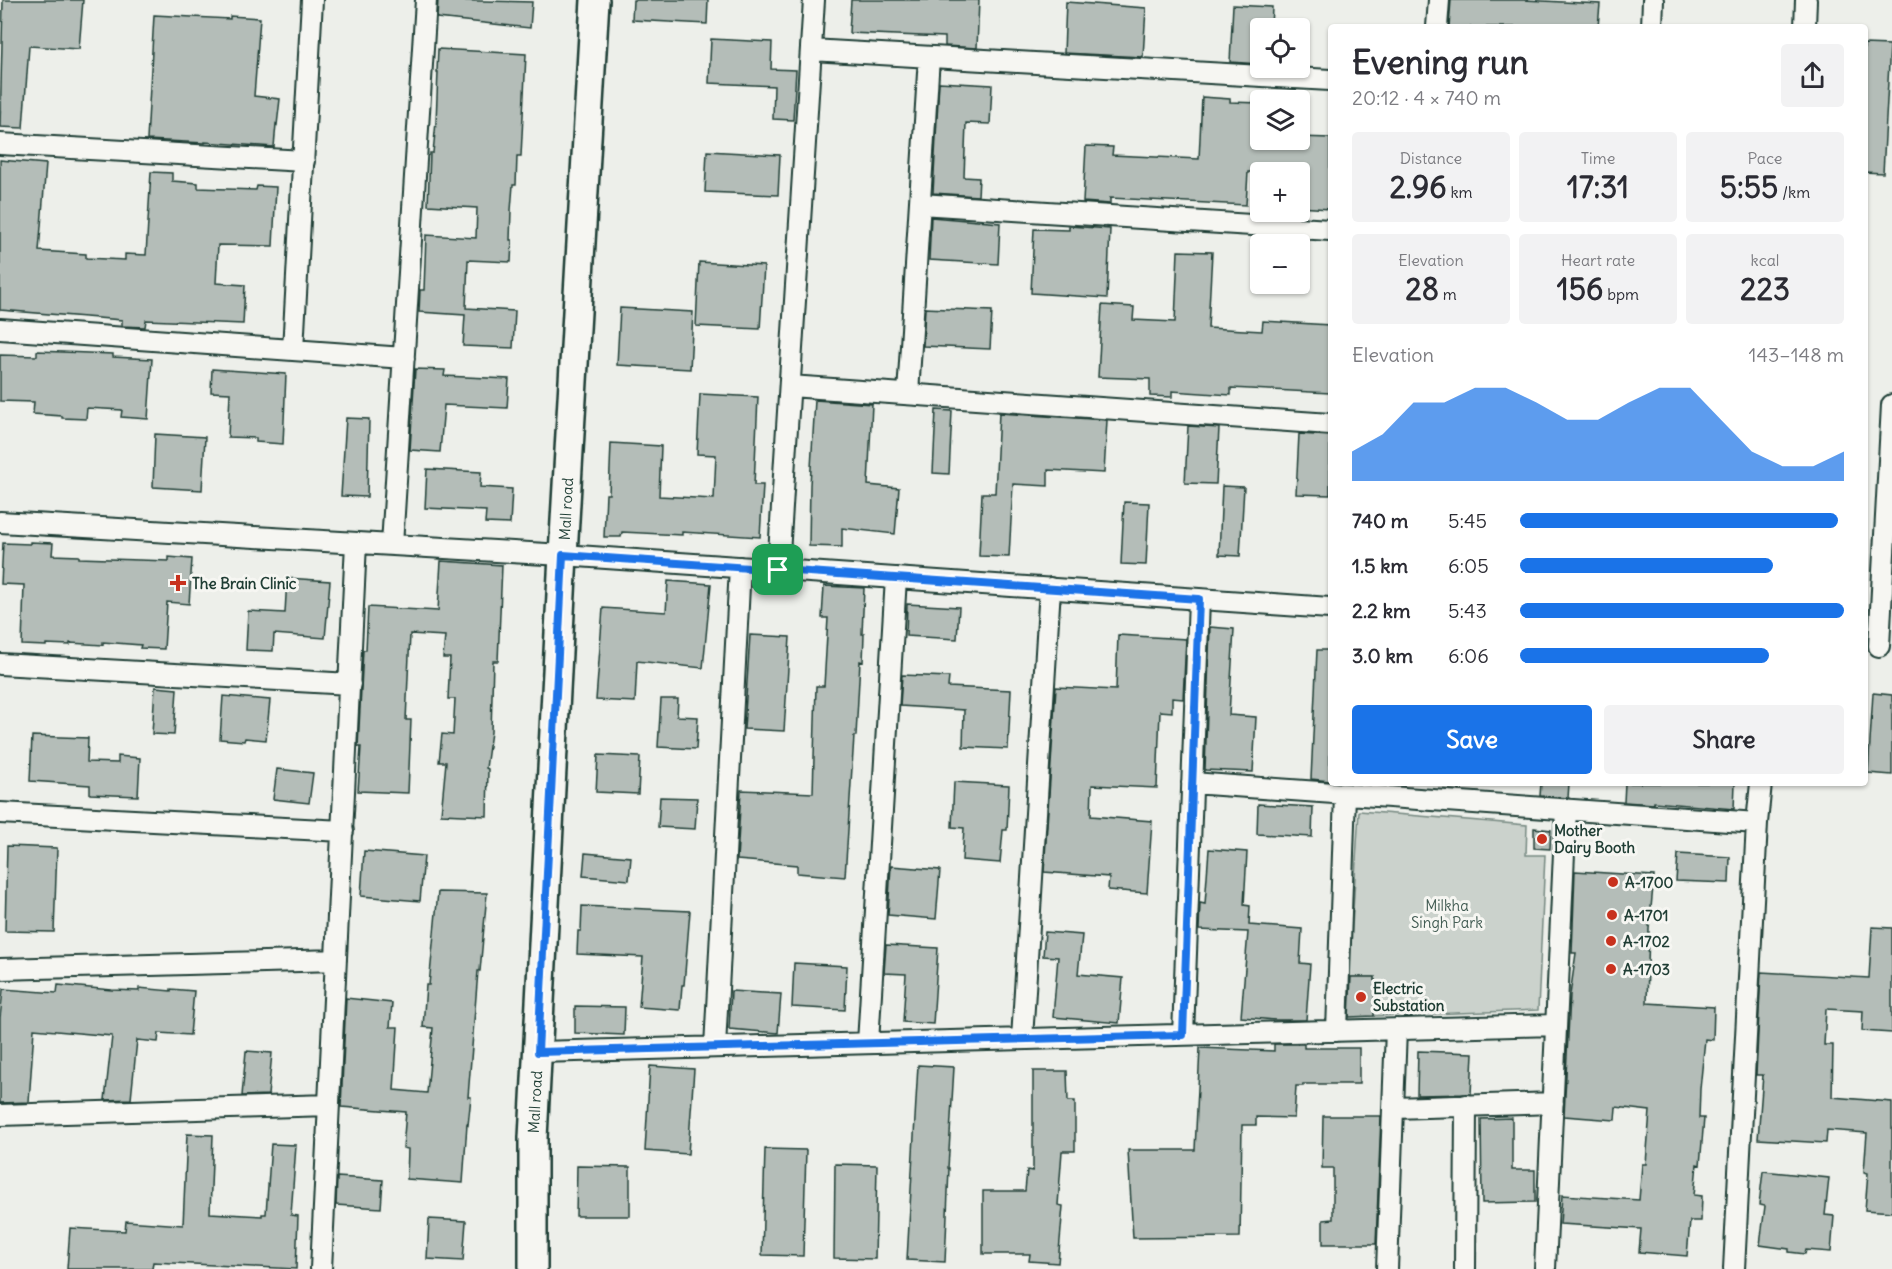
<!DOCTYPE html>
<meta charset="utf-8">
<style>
:root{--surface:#fff;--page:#f2f2f3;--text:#2b2b33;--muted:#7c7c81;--accent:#1a73e8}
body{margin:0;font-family:Delius,sans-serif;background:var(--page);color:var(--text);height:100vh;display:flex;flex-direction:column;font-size:22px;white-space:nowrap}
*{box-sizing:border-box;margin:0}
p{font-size:20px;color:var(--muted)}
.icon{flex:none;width:33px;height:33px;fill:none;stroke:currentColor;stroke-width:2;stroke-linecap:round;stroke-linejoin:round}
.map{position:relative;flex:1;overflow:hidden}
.side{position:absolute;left:1328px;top:24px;width:540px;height:762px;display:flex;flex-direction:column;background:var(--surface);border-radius:6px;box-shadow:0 2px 4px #0004}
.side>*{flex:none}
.buttons{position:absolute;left:1250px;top:18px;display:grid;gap:12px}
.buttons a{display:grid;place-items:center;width:60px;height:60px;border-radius:6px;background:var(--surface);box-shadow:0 2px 4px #0004;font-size:30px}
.pin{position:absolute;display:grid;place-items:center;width:51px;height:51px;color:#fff;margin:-26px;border-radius:12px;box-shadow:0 3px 9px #0006}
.round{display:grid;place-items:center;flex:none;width:63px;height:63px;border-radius:6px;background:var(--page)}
.headline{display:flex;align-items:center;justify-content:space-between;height:102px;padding:0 24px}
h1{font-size:33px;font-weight:700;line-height:45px}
.stats{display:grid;grid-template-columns:repeat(3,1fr);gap:9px;height:102px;padding:6px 24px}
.stats div{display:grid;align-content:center;border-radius:6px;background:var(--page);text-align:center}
.stats b{font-size:30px;font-weight:700}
.stats small{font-size:16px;font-weight:400}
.stats p{font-size:16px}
.chart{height:168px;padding:12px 24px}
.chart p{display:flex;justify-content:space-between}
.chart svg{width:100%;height:108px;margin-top:6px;fill:var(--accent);opacity:.7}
.cta{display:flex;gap:12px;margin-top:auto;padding:12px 24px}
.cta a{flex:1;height:69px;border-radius:6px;background:var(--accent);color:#fff;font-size:24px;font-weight:700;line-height:69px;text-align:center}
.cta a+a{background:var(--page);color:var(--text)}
ul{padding:0 24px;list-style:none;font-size:20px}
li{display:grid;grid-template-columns:96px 72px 1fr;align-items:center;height:45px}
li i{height:15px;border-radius:8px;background:var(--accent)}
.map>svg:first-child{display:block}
.green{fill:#cbd2cc;stroke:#758880;stroke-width:1.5}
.building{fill:#b4bdb8;stroke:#1f3d34;stroke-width:1.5}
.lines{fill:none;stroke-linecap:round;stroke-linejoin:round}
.street-casing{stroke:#1f3d34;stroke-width:24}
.secondary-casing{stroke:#1f3d34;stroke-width:32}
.street{stroke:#f6f6f2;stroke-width:20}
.secondary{stroke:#f6f6f2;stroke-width:27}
.route-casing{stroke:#fff;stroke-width:12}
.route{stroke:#1a73e8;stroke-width:8}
.poi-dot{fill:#c8321e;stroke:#f6f6f2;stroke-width:2}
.labels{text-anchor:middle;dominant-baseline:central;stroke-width:6;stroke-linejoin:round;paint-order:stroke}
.street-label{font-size:15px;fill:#1f3d34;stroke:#f6f6f2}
.poi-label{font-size:15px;font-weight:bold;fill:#1f3d34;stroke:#f6f6f2;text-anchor:start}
.park-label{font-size:15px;fill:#415b52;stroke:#f6f6f2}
</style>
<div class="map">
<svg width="1892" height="1269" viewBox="0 0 1892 1269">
<rect width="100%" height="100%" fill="#edefea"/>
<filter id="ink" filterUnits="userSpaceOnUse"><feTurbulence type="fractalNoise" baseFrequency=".0167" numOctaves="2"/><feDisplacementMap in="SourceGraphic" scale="12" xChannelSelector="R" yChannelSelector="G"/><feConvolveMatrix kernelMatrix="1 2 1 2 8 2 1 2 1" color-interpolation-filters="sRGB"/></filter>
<g filter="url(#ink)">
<!-- green -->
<path class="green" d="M1359 811 1527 825 1526 855H1545L1538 1010 1374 1016 1375 977H1349Z"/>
<!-- building -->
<path class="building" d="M3 0H83L79 49 29 46 23 128 0 127Z
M438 0 532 2 530 28 437 18Z
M633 0H708L707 24 632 20Z
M851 0H979L977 48 945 46V37L849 33Z
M1451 0H1524L1600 4 1598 27H1449Z
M1066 2 1146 8 1143 57 1064 53Z
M1233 5 1272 7 1271 28H1260V64L1230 62Z
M154 15 230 19V16L260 18 254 96 280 99 277 125 276 124 274 147 205 142V143L147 140Z
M711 39 772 42 771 69 796 70 793 120 773 119 774 86 709 83Z
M1864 44 1890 45 1883 173 1864 172Z
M438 49 526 54 521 156H517L516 185H513L511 210 510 240H512L511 262 468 260 466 308 515 311 513 348 463 346 465 315 419 312 420 290H424L426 235 476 238 477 208 428 205 430 153H433L436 122 438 72H437Z
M939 82 992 85 990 124 966 123 964 177 979 178 978 196 933 193Z
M1202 97 1230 99V102L1260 103V140H1299V137L1330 138V209L1299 207V172H1248L1246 205 1110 198V204L1083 202 1086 146 1113 147 1112 155 1199 159Z
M707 151 780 155 778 195 705 192Z
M0 160 46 164 39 251 86 254V258L125 260V254L146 255 151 172 172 173V181L198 183V188L256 190 257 186 276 187 273 246 218 245 216 283 245 285 243 324 146 320 145 327 122 326V320L0 310Z
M931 217 1000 223 998 264 929 260Z
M1069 226 1110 229 1107 298 1031 293 1034 229 1069 230Z
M1178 251 1212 252 1208 328 1262 331 1263 321 1330 325V393L1231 388V395L1172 391V397L1150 396V379L1098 377 1102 305 1134 307 1133 320 1175 322Z
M699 262 764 266 760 329 696 326Z
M620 308 693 312 690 369 617 365Z
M925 308 992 311 990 349 923 346Z
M37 351 113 354V357L152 359 148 419 121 417 122 410 87 408 86 419 62 418V416L33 414 34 402 0 401V355L37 356Z
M212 369 286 374 283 444 256 442V438L228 437 230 393 211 392Z
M415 369 445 370 444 376 509 379 507 408 444 405 440 452 410 450Z
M700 394 758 397 754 485H763L760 537 682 532V535L622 532 621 537H604L606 494H609L611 443 661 446 659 496 714 499 716 455 697 454Z
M815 400 872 404 868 485 899 488 895 534 842 528V547L809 546 810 485Z
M936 410 952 411 949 474 933 473Z
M999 413 1107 420 1104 473 1048 470V486L1013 484 1009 557 979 556 982 493H995Z
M346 418 369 419 367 497 341 496Z
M1188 426 1219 428 1216 484 1185 483Z
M155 434 205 437 202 490 153 487Z
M1299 434 1330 436V495L1296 494Z
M427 469 481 472 480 487 512 489 510 524 485 523 486 511 425 508Z
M1222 486 1244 487 1240 556 1219 555Z
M1124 502 1149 503 1146 565 1121 564Z
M30 542 53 543 52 555 79 556V558L169 561V557L192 559 189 604 167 602 164 649 140 648 141 645 103 642V645L70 643V645L46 644V646L22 645 24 585 1 584 3 543 30 544Z
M441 561 502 565 498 661H493L491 732 486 768 488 769 487 816 441 814 446 762H439L442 734 453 735 455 699H448L450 658H443L445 636 410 634 406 720H411L408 793 358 791 361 747H358L363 650H366L368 607 438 611Z
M287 578 330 581 325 638 274 634 273 651 246 650 248 611 285 613Z
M668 581 711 584 703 668 637 661 635 702 596 700 603 608 666 612Z
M824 586 864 588 862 634H864L863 662 860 661 856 736H854L845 877 797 873V865L737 860 741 790 813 793 816 686H824L828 618H822Z
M907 604 959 607 957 639 906 636Z
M1210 627 1234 629 1229 715 1256 717 1253 772 1205 770Z
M750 635 790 637 784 731 744 729Z
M1118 635 1186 639 1183 699 1172 698V712L1160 711 1157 788 1092 785 1091 816 1152 821 1147 893 1108 890 1109 877 1044 872 1056 687 1116 690Z
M1317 650H1330V781L1311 779Z
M902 675 949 677 948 687 1011 690 1008 749 963 747 964 710 900 706Z
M155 687 177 689 174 735 152 734Z
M1873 693 1892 695V775L1868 773Z
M223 696 270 700 266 740 245 738 244 741 220 739Z
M661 699H678L677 716 698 717 696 749 658 747Z
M32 736 88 738 87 762 118 763V756L140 758 138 796 90 794V785L30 781Z
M598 755 640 757 638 794 596 792Z
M277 769 313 773 309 803 273 799Z
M954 782 1009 785 1007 830H1003L1000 863 962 860 964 828 952 827Z
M1541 783H1569L1568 798 1540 796Z
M1625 783H1735L1734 809 1654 802V804L1624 802Z
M660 797 697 798 695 829 658 827Z
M1258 804 1313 807 1312 837 1257 834Z
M1534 828 1551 830 1550 849 1534 848Z
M7 846 57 848 54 932 5 931Z
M1209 849 1247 852 1244 905 1250 906 1249 925 1302 929 1300 963 1310 964 1306 1020H1275L1241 1017 1248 932 1199 930 1200 903 1205 904Z
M364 851 424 856 420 901 361 896Z
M585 853 631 857 629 880 583 876Z
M1678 854 1730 857 1729 883 1676 881Z
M891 866 940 870 936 919 888 915Z
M1575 871 1654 876 1649 929 1647 1003 1714 1007 1713 1040 1705 1039 1700 1089 1699 1118H1704L1700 1165 1697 1164 1694 1195 1702 1196 1701 1221H1690L1687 1256 1639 1252 1641 1229 1560 1224 1562 1195 1639 1200 1642 1164H1646L1650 1111 1616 1107 1615 1120 1564 1116 1570 995 1576 953H1572Z
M438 892 487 893 480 971H478L468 1097H471L468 1125 467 1124 463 1183 407 1179 408 1149 403 1148 406 1112 341 1107 346 998 392 1003 390 1027H398L394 1090 427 1093 433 1028 423 1027 426 985H429Z
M582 906 690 911 684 985H682L680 1010 639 1007 643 957 577 954 578 931H581Z
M1872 927 1892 928V1033L1862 1031 1863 1011 1826 1009 1824 1045H1833L1832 1097 1892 1102V1212L1865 1210 1868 1173 1864 1172 1867 1133 1827 1130 1826 1143 1758 1139 1763 1075H1756L1761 972 1869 978Z
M1045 932 1082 935 1078 974 1123 978 1119 1023 1053 1017 1058 957 1043 956Z
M886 945 938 948 933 1024 903 1022 906 974 884 973Z
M794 963 847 966 845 1010 792 1007Z
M1351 977H1375L1374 1016 1349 1017Z
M58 985 112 990 139 991V988L171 991V989L194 991 190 1035 159 1033 158 1042 137 1040 131 1099 105 1100 112 1036 34 1029 29 1102 0 1103V1018L3 989 57 993Z
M731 991 781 994 778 1033 729 1029Z
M575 1006 625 1007 624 1035 575 1033Z
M1274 1044H1304V1048H1359V1084H1303V1086H1296L1294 1118 1256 1117V1125H1242L1240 1237 1133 1238 1128 1150H1195L1200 1048 1274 1051Z
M246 1051 272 1053 268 1095 242 1096Z
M1418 1051 1473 1053 1471 1094 1417 1095Z
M918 1065 954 1067 948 1168H949L945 1262 907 1260Z
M650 1066 694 1069 688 1154 645 1151Z
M1033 1071H1067L1068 1101H1075V1151H1062L1058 1205 1063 1206 1058 1263 1029 1261 1030 1254H983V1191H1025L1027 1170 1033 1171Z
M1323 1116H1381L1376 1244H1323V1220L1333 1219V1168H1322Z
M1512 1118V1170H1535V1202L1482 1203 1481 1119Z
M187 1134 213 1135 210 1213 262 1216V1214H266L271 1144 296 1145 291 1215 298 1216 296 1269 153 1262 152 1269H67L70 1228 125 1231 126 1221 183 1225Z
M765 1149 806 1150 803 1256 762 1255Z
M835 1164 877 1165 875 1259 834 1258Z
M577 1166 630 1167V1216H576Z
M1763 1171 1829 1178 1825 1215 1834 1216 1831 1252 1806 1250 1805 1254 1789 1252V1249L1760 1245 1765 1206 1759 1205Z
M337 1177 383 1180 381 1208 336 1205Z
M429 1219 466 1221 463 1261 427 1259Z"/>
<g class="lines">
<!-- street casing -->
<g class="street-casing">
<path id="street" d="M1437 27 1439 0
M1652 27 1653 0
M1805 27 1806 0
M811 50 1330 80
M0 144 304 161
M920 204 1330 230
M0 329 404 358
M293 350 312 0
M790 386 1330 424
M908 394 929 57
M0 522 563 555 1330 608
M392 545 426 0
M778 570 814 0
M1879 646 1892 405
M0 664 350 684
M1192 783 1757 823
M0 813 343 831
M0 969 336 960
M1337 1031 1345 794
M1183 1035 1199 599
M1022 1039 1050 588
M868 1043 896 578
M715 1047 740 567
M538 1052 1556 1025
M1394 1108 1553 1103
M0 1115 329 1105
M321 1269 356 543
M1387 1269 1396 1029
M1465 1269 1466 1105
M1545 1269 1566 809
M1734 1269 1757 823 1761 783"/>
</g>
<!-- secondary casing -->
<g class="secondary-casing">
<path id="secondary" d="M533 1269V1138L563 555 595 0"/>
</g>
<!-- street -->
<use href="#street" class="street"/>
<!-- secondary -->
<use href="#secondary" class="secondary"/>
</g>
</g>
<g class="lines" filter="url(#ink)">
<!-- route casing -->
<g class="route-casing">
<path id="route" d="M563 555 1199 599 1183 1035 538 1052Z"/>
</g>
<!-- route -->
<use href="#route" class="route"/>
</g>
<!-- markers -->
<g class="poi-dot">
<path d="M175 574h6v6h6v6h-6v6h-6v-6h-6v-6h6z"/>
<circle cx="1542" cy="839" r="6"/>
<circle cx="1613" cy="882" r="6"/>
<circle cx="1612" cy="915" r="6"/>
<circle cx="1611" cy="941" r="6"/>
<circle cx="1611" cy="969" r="6"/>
<circle cx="1361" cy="997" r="6"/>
</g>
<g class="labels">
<!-- street labels -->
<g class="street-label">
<text transform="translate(566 509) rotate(-87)">Mall road</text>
<text transform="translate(535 1102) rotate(-87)">Mall road</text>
</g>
<!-- poi labels -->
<g class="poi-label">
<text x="192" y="583">The Brain Clinic</text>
<text x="1554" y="830">Mother<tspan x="1554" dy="17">Dairy Booth</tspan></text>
<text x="1625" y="882">A-1700</text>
<text x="1624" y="915">A-1701</text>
<text x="1623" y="941">A-1702</text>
<text x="1623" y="969">A-1703</text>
<text x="1373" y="988">Electric<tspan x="1373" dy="17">Substation</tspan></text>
</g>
<!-- park labels -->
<g class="park-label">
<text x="1447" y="905">Milkha<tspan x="1447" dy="17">Singh Park</tspan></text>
</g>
</g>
</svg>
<div class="buttons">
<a><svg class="icon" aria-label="locate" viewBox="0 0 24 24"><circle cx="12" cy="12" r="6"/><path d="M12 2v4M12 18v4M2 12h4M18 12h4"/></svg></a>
<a><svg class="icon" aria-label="layers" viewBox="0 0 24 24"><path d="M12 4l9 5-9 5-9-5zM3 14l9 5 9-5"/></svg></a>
<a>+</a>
<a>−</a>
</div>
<div class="pin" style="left:778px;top:570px;background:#1e9e55"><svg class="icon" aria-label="arrive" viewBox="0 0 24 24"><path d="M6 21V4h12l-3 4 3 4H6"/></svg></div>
<section class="side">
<div class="headline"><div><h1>Evening run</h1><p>20:12 · 4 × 740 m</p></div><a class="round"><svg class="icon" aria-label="share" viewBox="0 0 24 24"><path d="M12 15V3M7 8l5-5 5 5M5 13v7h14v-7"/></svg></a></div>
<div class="stats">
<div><p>Distance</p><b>2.96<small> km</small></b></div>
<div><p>Time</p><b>17:31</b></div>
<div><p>Pace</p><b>5:55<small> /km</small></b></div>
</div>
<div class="stats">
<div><p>Elevation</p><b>28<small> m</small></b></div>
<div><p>Heart rate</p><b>156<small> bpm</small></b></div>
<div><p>kcal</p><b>223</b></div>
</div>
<div class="chart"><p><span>Elevation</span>143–148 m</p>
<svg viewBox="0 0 160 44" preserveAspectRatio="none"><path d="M0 44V32L10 25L20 12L30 12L40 6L50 6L60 12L70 19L80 19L90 12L100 6L110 6L120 19L130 32L140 38L150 38L160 32V44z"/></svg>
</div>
<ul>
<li><b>740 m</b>5:45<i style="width:98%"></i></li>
<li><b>1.5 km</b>6:05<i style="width:78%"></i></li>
<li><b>2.2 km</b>5:43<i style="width:100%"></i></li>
<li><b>3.0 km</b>6:06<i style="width:77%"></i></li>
</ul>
<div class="cta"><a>Save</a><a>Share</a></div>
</section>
</div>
